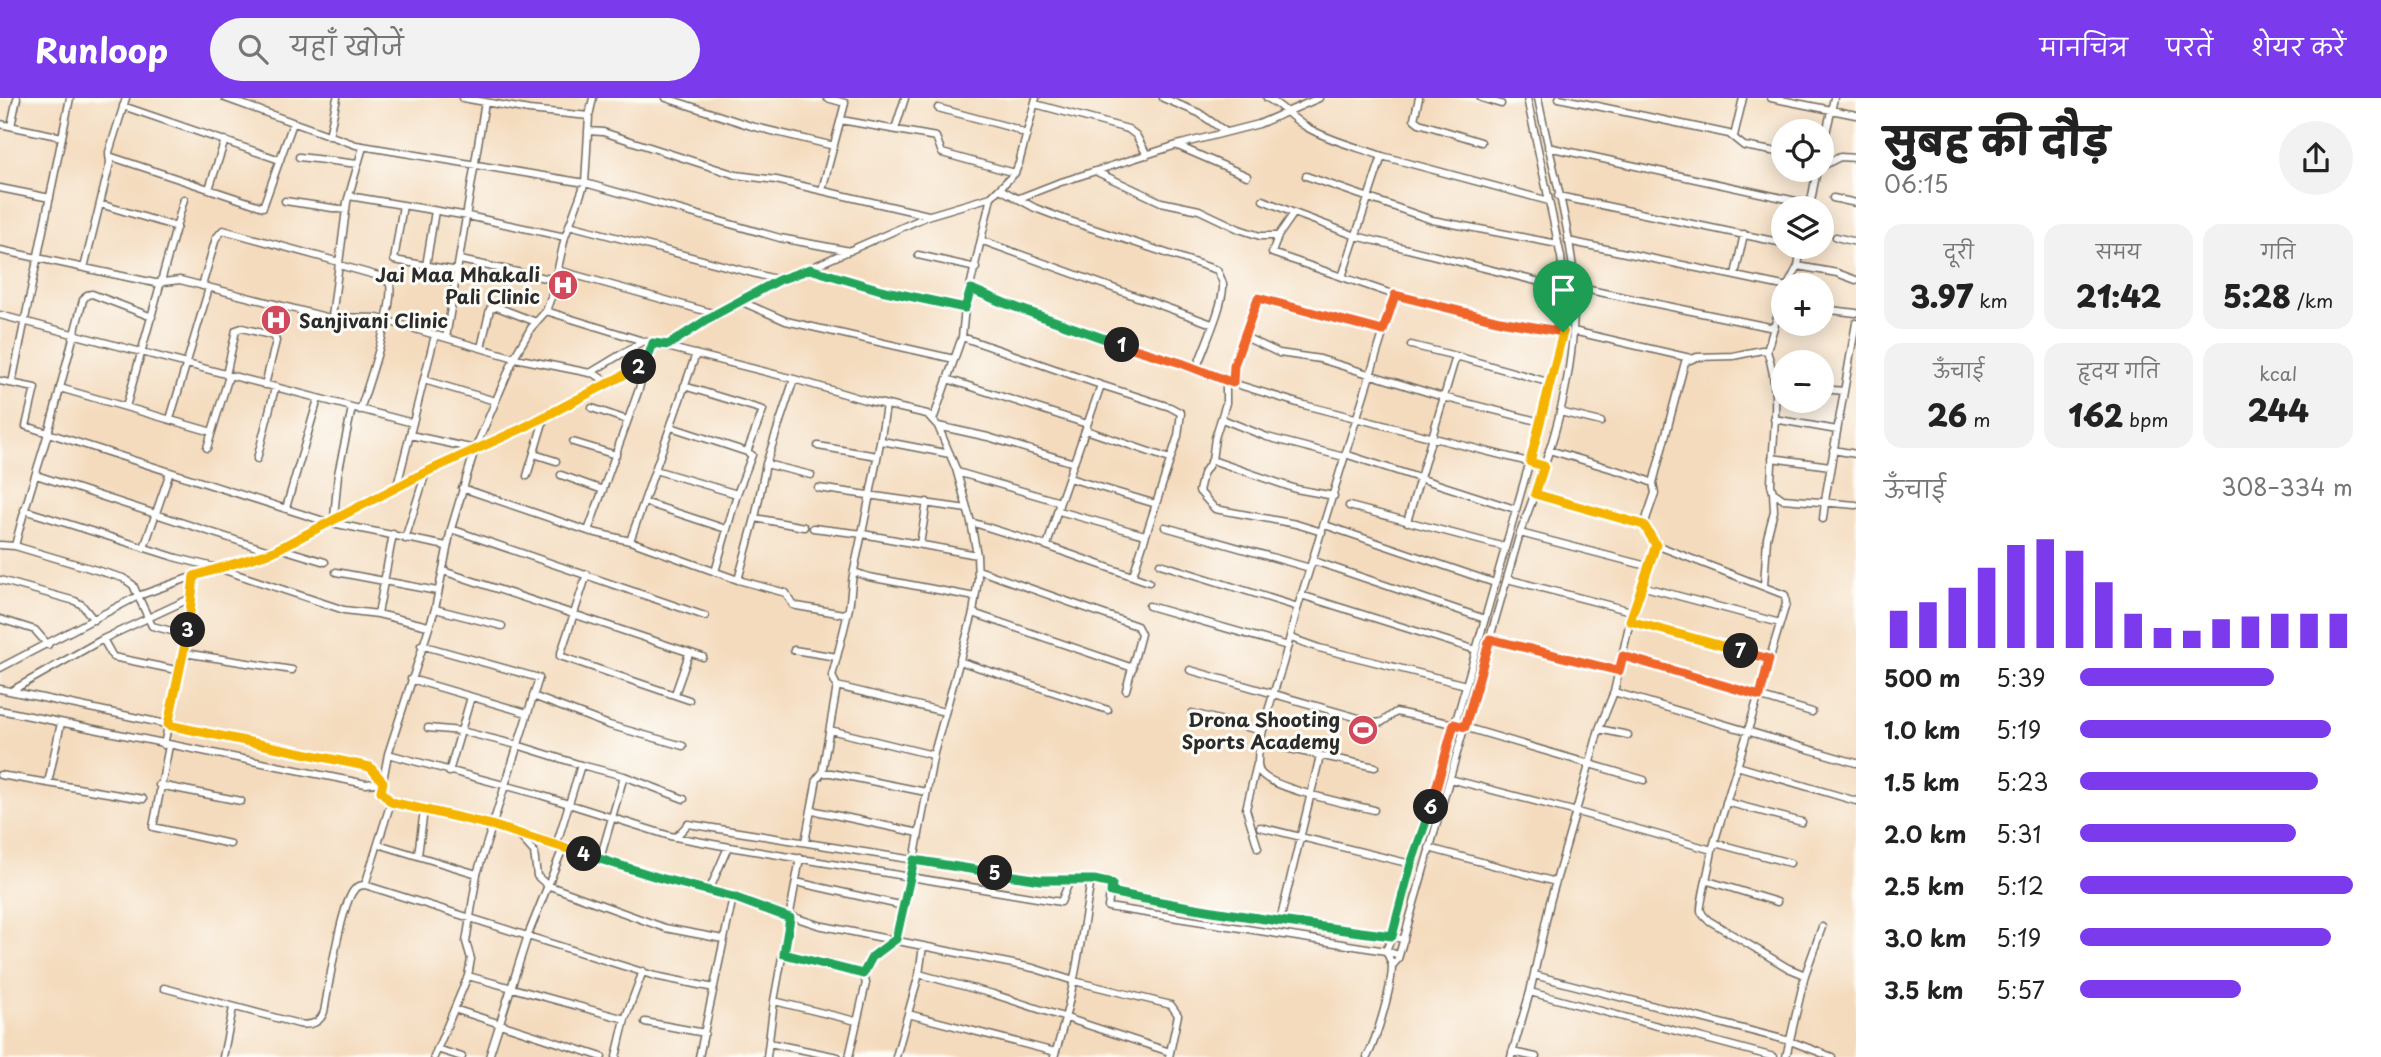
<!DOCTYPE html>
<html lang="hi">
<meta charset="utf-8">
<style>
:root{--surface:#fff;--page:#f2f2f2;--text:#222;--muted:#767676;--accent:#7c3aed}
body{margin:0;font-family:"Playpen Sans","Playpen Sans Deva",sans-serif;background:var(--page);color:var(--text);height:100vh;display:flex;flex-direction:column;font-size:26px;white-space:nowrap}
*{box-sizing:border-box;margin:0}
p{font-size:23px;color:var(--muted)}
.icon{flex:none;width:38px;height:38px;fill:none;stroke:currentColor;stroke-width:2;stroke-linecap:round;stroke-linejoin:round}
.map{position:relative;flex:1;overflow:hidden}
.details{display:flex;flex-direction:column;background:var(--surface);width:525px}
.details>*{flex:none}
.tools{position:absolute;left:1771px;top:21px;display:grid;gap:14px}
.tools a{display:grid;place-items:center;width:63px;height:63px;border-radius:50%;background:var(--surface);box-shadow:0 4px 18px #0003;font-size:35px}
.pin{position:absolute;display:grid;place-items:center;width:60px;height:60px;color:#fff;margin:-72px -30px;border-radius:50% 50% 50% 0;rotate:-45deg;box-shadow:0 0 7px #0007}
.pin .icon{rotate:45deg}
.km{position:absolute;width:35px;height:35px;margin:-18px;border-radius:50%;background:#222;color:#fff;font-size:19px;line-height:35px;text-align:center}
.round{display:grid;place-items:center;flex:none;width:74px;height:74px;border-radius:37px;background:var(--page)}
.headline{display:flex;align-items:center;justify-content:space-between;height:119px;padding:0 28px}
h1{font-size:38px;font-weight:800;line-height:52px}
.stats{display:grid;grid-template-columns:repeat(3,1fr);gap:10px;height:119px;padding:7px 28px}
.stats div{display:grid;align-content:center;border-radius:18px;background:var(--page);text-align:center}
.stats b{font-size:30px;font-weight:800}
.stats small{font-size:19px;font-weight:400}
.stats p{font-size:19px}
.chart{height:196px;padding:14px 28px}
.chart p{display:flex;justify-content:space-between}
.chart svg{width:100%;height:126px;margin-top:7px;stroke:var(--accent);stroke-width:6}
ul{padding:0 28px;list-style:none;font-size:23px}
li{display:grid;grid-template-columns:112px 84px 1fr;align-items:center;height:52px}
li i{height:18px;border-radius:9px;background:var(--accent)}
header{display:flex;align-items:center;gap:42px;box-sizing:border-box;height:98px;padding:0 35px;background:var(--accent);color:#fff}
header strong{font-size:33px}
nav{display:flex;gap:38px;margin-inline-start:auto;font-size:24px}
.search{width:490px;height:63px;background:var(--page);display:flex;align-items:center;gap:18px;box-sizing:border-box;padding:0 24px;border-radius:38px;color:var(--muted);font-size:26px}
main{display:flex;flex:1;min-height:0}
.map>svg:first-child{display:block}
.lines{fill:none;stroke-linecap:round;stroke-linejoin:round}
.street-casing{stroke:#71695e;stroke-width:9}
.street{stroke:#fff;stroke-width:6}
.split-1-casing{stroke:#fff;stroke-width:14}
.split-2-casing{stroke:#fff;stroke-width:14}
.split-3-casing{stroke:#fff;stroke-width:14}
.split-4-casing{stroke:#fff;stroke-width:14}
.split-5-casing{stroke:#fff;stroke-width:14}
.split-6-casing{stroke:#fff;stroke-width:14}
.split-7-casing{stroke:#fff;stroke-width:14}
.split-8-casing{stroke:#fff;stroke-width:14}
.split-1{stroke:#f0652b;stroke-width:9}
.split-2{stroke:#22a559;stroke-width:9}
.split-3{stroke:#f5b400;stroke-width:9}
.split-4{stroke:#f5b400;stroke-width:9}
.split-5{stroke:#22a559;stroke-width:9}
.split-6{stroke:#22a559;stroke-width:9}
.split-7{stroke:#f0652b;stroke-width:9}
.split-8{stroke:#f5b400;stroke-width:9}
.labels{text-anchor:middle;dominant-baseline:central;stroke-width:6;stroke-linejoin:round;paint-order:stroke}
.poi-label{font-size:19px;font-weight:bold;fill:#2b2b2b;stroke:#fdfcf7;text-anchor:end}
</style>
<header>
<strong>Runloop</strong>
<div class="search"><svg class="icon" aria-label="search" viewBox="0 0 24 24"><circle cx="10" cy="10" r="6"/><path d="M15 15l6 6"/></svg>यहाँ खोजें</div>
<nav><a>मानचित्र</a><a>परतें</a><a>शेयर करें</a></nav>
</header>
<main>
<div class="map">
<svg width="1856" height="959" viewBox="0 0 1856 959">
<rect width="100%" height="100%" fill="#fdfcf7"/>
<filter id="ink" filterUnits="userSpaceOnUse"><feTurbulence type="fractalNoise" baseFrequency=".0143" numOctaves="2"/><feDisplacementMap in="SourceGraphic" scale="14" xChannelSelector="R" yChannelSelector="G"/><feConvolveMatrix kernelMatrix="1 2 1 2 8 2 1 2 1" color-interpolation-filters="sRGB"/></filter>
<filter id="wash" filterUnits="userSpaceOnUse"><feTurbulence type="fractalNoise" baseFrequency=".00686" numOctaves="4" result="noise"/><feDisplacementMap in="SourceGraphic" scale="28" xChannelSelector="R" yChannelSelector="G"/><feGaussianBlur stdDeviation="1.57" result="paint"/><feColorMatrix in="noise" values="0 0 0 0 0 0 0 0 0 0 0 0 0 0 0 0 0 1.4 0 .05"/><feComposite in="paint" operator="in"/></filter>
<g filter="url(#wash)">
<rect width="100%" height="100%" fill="#f4dbbe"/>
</g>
<g filter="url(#ink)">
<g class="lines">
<!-- street casing -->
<g class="street-casing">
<path id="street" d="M225 0 356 47 585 85 780 140 850 153
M463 0 529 12 589 18
M666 0 751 28 834 48
M1163 0 1199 15 1226 34
M1267 0C1283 8 1292 21 1308 30 1331 43 1357 49 1382 58L1342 179
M1419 0 1414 21 1419 25 1481 44
M1481 0 1501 6
M1559 0 1729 36 1744 48 1783 55
M1771 0 1856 17
M1035 6 1128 31 1136 37 1147 57
M123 8 280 62
M938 10 1013 30 1027 37
M841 22 936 39 942 55 1015 75
M0 26 62 39
M11 28 17 0
M895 31 905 0
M588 33 603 34 736 77 776 82 928 117
M329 38 337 0
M1734 38 1743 0
M1178 48 1247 78
M1548 49 1810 106
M1822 53 1834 0
M109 58 263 109 293 25
M1382 58 1549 103
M299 59 358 66
M1822 68 1840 59 1856 60
M1097 74 1161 104 1199 112 1239 131 1260 138H1278
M1306 78 1432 122 1558 146
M0 90 50 100
M209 91 225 42
M1000 91 1035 110 1064 121 1217 172C1219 176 1223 183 1223 187 1224 207 1203 251 1196 272
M822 92 845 5 827 0
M349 98 468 118 565 139
M1558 98 1783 145
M1833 100 1856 105
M1017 101 1058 85 1177 47 1259 26 1319 0
M1263 102 1294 115 1278 138 1272 155 1395 197C1363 300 1331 403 1299 505 1292 527 1288 550 1281 572 1275 591 1251 658 1260 674 1271 691 1353 707 1374 712
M285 103 346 112
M100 106 177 129
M403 107 394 162 458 173
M1810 108 1817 72
M1294 115 1356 138 1564 190
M569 127 779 182
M1836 139 1856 144
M983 143 1212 226
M1568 143 1783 188
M0 152 155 185 180 182 326 219 377 220 515 260 595 276 608 285
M918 157 976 170
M460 162 555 182
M339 167 382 179 390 186C394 210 369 285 360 312
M426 168 435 113
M1798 168 1837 175 1856 182
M84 170 110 65 109 54 126 0
M810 171 881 192 965 210
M557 172 716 216
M1735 177 1744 136
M1788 187 1798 168 1801 149
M202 188 216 140 223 132 339 164
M1575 189 1774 230
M971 191 1004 205 1106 242 1181 265 1213 279 1304 307 1544 368
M1395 197 1500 223 1563 234
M740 203 786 223 954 261
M1822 211 1856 215
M546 213 643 243 794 281 865 302 927 316 938 328 956 371 971 424 977 457 978 481 973 515 934 655 911 779 896 841 871 859 863 876
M0 217 413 325
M152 219 92 196 87 197 83 202 60 290 212 334
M332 219 347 104 363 49
M1383 233 1258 199 1245 239 1279 255 1320 261 1443 299 1541 324
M1573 233 1690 260
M962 239 1101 287 1060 404 1047 448
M446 240 485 4
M668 247C709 220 752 191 799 175L930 117 991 99 1015 75 1019 65 1036 0
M1411 247 1456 258
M481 250 490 211 497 209 536 224
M1767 253 1783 199
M590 275 643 243
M226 277 236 232 242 230 274 238 276 243 265 287
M947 281 1087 326
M424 282 495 303
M0 283 35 290 26 328 327 424 446 448
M1226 283V305L1215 340 1212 362 1296 391 1334 398
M12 285 70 0
M1233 285 1234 267 1245 239
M1101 287 1170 309 1181 315 1178 338 1133 477
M1822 291 1844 293
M126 309 184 101
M592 310 627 322
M1560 314 1601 324
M170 321 209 190
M1222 321 1267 339 1344 359
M1774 321 1837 332
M933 322 962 239 965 210 991 99
M938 328 988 339 1074 365
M671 329 747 354 763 312 684 288
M1086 332 1170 361
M410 337 475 351
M882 343 950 356
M573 344 616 357
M818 348 877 358
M207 350 229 278
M1833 352 1856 356
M534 356 556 363
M1348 357 1515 411
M1772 360 1830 368
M257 361 275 290
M1212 362 1203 376 1199 393 1215 411 1296 426 1322 434
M766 366 811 377
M655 372 737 396 715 474
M957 374 1060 404
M36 377 272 454
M561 377 603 392
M527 378 545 318
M1069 380 1156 406
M1653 385 1685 264 1697 259 1733 258 1762 252 1767 253C1782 294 1772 344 1771 387L1773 394 1783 401 1856 407
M397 388 435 237
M462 390 588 433 630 443 738 482 755 420 766 366 794 281
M818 390 967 411
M737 396 752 357 747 354
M1535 396 1644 427
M644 404 726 431
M1349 408 1505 449
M286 410 318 301
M24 412 177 460 218 470 344 512 378 516 428 528
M1059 413 1145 437
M334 420 338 376 352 310
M755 420 804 429
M1823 421 1826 396 1856 225
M971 424 1047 448 1149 484
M1407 424 1456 258 1551 285
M1325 427 1495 485
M1165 429 1310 470
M813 430 863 436 977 457
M451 431 705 518
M588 433 639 291 645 266
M1520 435 1647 468
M405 441 426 374
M630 443 696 256
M920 446 927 404
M0 447 15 448 123 480 133 487 152 528 187 537
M1656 447 1785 497 1786 506 1712 752C1711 763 1699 809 1701 813 1702 817 1705 819 1708 822L1788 870 1805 877
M15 448C28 394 48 343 60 290
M144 450 170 374
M279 450 325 464
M1314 463 1485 521
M1160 466 1298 509
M978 472 1137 528 1141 536 1126 592
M443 473 703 559
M336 474 437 493
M854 474 869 479 975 499
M587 476 560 558 689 602
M1507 481 1635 514
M0 482 75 503 82 507 94 522
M738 482 786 495 793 507 797 508 843 516 847 514
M1641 488 1780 525
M1764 488 1767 440 1774 413 1773 394
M1301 497 1476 552
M1149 508 1288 548
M435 511 502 528
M973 515 1133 570
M378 516 393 436
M0 521 35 532 48 547
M1630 523 1769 561
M1291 540 1319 550 1466 587
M103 541 113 559 181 573
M1490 541 1619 573
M421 547 539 580 477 776 466 844 471 861 468 878 434 959
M794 552 837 559
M184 555 292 572
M1623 558 1812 614
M959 563 1108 612
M0 570 138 498 194 478
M1190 572 1376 625 1382 624 1396 614 1454 626 1644 682
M411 581 527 615
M837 588 945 614
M0 591 370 669 383 684 366 686 0 612
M11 593 103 541 191 500
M1614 594 1856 665
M675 596 689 556
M533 598 609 627 683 648
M1192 615 1262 633
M428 630 461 633 517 647 581 667 624 678 684 701
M1599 631 1628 637
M830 632 933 657
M1261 645 1375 669
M164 647 187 537 194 478 272 454 426 374 523 330 646 265 653 245
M169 648 153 729 230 746
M388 656 537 696 670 738 718 747 1061 804 1070 782
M1257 666 1246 711 1258 750
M1737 668 1856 703
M449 674 471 599
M822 675 837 588 832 578C838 555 844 532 849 510 851 499 851 488 853 477 865 421 878 364 886 307
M0 677 143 701
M1450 681 1577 714 1712 752
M48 685 61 625
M159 687 241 703
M391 704 491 727 660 780 733 799 818 827 1033 870 1074 883 1171 907 1178 917 1169 959
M1726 704 1802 724
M811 712 919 735
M1260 729 1411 766
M518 736 534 754 537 778 547 787 665 830 723 841
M676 739 688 726 1040 782H1094L1112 786 1110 795C1204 814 1298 826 1392 838L1404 842
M805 744 817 681 822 675H831L926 694
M1715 745 1790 765
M378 746 477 776
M556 748 581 667
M1429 750 1556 784
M418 757 424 712
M600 761 624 678
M1708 783 1777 804
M796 784 904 808
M365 787 391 704 381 693 388 656 435 511 451 431 475 351 516 256 531 230 546 213 552 197 565 139 585 85 589 18 593 0
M709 793 728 749
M1110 795 1108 809 1386 853 1399 857
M1280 823 1320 658
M784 856 863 876 866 885 849 959
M1392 868 1398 861 1520 435C1545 370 1569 302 1573 233 1573 220 1576 208 1575 195 1572 133 1550 62 1538 0
M919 876 993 896 1170 954
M1534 877 1790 943 1832 959
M468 878 625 921
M164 890 299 926C310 928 320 925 324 914 328 893 341 803 355 791 358 788 362 787 365 787L655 878 714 890
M1530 894 1774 959
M774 903 856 923
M454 911 602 959
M908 916 1055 954
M645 924 705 935
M769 945 838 959
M437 951 462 959
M1512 954 1536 959
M223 959 233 910
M489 959 528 837 563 750
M616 959 625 921 643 873
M699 959 733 799
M767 959 774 903 800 760
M896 959 919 876 923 848
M1054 959C1073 901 1081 842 1091 782
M1367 959C1377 940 1392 889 1392 868 1391 863 1388 857 1386 853L1392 838 1411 766 1432 707 1541 324 1563 234 1565 197 1561 159 1527 0
M1511 959 1530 894 1550 804 1590 664 1599 631 1614 594 1630 523 1656 447 1644 427 1655 395 1653 385 1636 378 1549 352
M1786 959 1805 877 1822 829"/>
</g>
<!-- street -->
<use href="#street" class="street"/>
</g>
</g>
<g class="lines" filter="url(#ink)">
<!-- split-1 casing -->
<g class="split-1-casing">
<path id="split-1" d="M1122 247 1181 265 1233 285 1234 267 1258 200 1383 233 1395 197 1500 223 1563 234"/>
</g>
<!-- split-2 casing -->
<g class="split-2-casing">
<path id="split-2" d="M639 269 646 265 653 245 668 247 716 216 779 182 810 171 881 192 965 210 971 191 1004 205 1122 247"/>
</g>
<!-- split-3 casing -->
<g class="split-3-casing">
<path id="split-3" d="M188 532 194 478 272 454 426 374 523 330 639 269"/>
</g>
<!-- split-4 casing -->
<g class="split-4-casing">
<path id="split-4" d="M188 532 168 627 370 669 383 684 381 693 391 704 491 727 584 756"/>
</g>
<!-- split-5 casing -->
<g class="split-5-casing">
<path id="split-5" d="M584 756 660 780 733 799 790 820 784 856 863 876 872 859 896 841 914 762 995 775"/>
</g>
<!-- split-6 casing -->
<g class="split-6-casing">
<path id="split-6" d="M995 775 1040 782H1094L1112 786 1111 794C1204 814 1298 826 1392 838L1411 766 1431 709"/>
</g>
<!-- split-7 casing -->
<g class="split-7-casing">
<path id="split-7" d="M1431 709 1454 626 1465 629 1490 541 1619 573 1623 558 1760 598 1769 561 1741 553"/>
</g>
<!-- split-8 casing -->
<g class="split-8-casing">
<path id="split-8" d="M1563 234 1530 364 1544 368 1535 396 1644 427 1656 447 1630 523 1741 553"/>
</g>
<!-- split-1 -->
<use href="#split-1" class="split-1"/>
<!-- split-2 -->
<use href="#split-2" class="split-2"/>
<!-- split-3 -->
<use href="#split-3" class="split-3"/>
<!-- split-4 -->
<use href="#split-4" class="split-4"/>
<!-- split-5 -->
<use href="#split-5" class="split-5"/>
<!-- split-6 -->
<use href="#split-6" class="split-6"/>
<!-- split-7 -->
<use href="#split-7" class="split-7"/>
<!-- split-8 -->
<use href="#split-8" class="split-8"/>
</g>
<!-- icons -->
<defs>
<g id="hospital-disc" transform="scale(1.575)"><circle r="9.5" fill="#d1495b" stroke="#fdfcf7"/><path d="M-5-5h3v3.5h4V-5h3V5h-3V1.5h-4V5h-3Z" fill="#fff"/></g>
<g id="stadium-disc" transform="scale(1.575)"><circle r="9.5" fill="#d1495b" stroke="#fdfcf7"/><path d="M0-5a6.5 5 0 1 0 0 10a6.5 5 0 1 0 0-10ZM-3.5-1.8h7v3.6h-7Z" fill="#fff"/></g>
</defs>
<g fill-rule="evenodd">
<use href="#hospital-disc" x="563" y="187"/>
<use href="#hospital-disc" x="276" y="222"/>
<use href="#stadium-disc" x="1363" y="632"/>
</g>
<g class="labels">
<!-- poi labels -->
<g class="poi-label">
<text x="540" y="176">Jai Maa Mhakali<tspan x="540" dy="22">Pali Clinic</tspan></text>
<text x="299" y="222" text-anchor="start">Sanjivani Clinic</text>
<text x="1340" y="621">Drona Shooting<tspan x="1340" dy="22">Sports Academy</tspan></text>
</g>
</g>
</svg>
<div class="tools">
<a><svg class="icon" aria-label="locate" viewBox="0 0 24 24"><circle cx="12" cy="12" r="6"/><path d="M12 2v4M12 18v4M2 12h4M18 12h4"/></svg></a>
<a><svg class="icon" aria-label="layers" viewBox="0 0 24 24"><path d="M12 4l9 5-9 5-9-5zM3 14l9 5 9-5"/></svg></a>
<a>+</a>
<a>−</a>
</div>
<div class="pin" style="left:1563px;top:234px;background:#1e9e55"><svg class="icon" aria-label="arrive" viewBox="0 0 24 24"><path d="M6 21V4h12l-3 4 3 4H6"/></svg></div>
<b class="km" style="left:1122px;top:247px">1</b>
<b class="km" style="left:639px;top:269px">2</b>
<b class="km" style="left:188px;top:532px">3</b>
<b class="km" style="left:584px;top:756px">4</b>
<b class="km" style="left:995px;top:775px">5</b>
<b class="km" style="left:1431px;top:709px">6</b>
<b class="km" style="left:1741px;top:553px">7</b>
</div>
<section class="details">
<div class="headline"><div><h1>सुबह की दौड़</h1><p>06:15</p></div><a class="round"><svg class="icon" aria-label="share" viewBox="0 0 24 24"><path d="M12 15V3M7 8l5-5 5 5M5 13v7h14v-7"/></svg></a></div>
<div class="stats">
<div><p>दूरी</p><b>3.97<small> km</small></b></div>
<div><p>समय</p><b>21:42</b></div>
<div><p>गति</p><b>5:28<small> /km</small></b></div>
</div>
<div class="stats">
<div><p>ऊँचाई</p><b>26<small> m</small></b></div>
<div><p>हृदय गति</p><b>162<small> bpm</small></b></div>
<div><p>kcal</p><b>244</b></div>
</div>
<div class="chart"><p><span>ऊँचाई</span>308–334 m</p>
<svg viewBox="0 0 160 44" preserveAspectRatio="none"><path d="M5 44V31M15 44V28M25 44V23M35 44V16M45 44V8M55 44V6M65 44V10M75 44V21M85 44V32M95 44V37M105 44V38M115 44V34M125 44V33M135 44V32M145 44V32M155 44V32"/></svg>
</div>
<ul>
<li><b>500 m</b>5:39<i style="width:71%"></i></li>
<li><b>1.0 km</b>5:19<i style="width:92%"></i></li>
<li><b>1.5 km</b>5:23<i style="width:87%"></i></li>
<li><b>2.0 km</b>5:31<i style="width:79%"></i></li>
<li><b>2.5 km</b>5:12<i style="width:100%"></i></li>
<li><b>3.0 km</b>5:19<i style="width:92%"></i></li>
<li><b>3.5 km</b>5:57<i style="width:59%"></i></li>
</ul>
</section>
</main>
